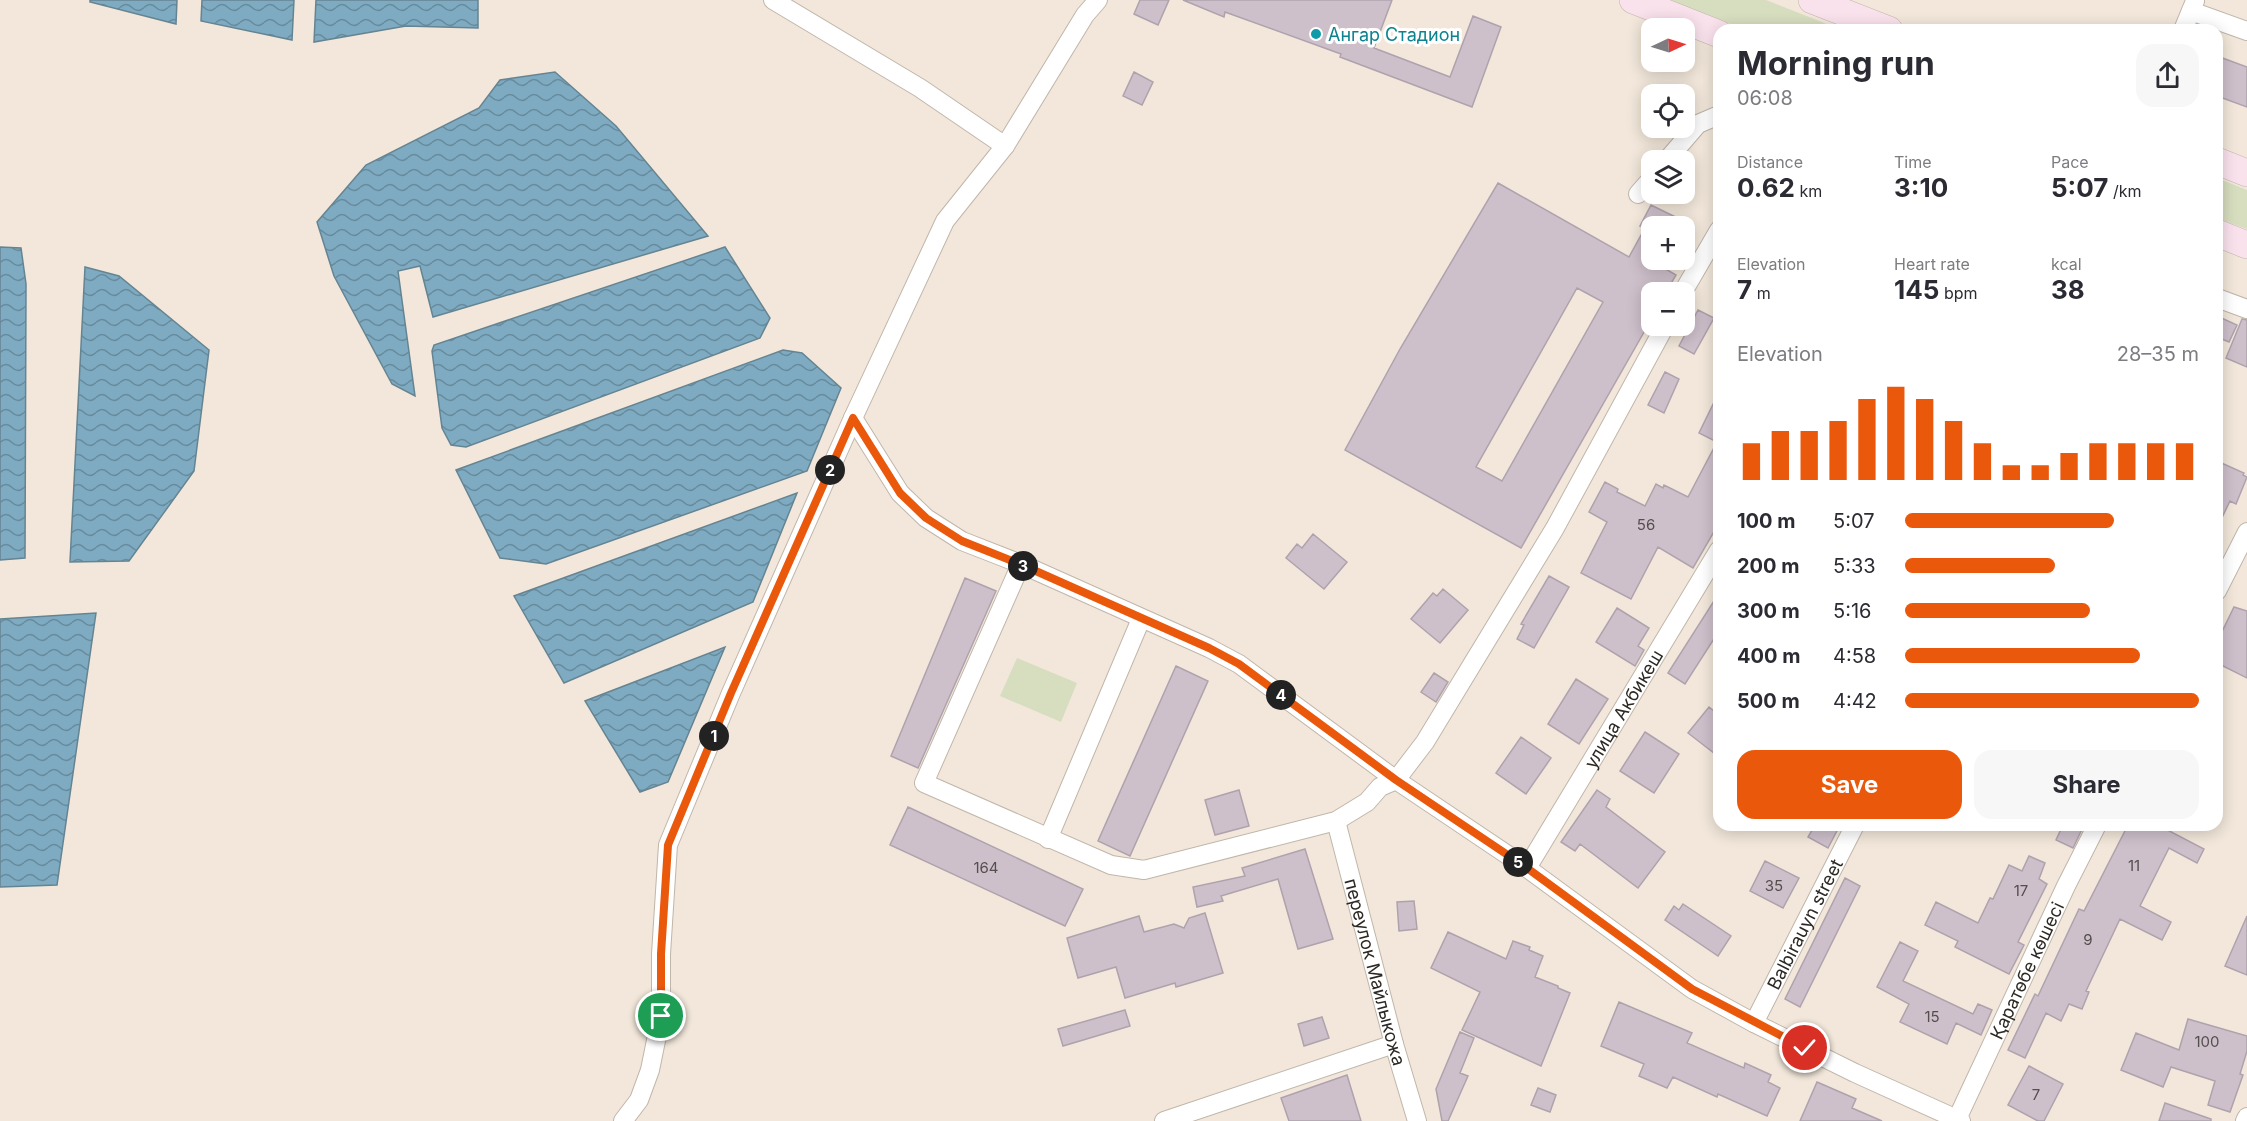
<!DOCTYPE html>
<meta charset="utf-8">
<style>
:root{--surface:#fff;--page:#f7f7f7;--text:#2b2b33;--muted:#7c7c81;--accent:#ea580c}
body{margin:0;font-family:Inter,sans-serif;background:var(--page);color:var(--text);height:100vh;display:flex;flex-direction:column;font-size:22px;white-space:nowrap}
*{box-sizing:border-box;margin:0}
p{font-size:20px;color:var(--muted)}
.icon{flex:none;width:33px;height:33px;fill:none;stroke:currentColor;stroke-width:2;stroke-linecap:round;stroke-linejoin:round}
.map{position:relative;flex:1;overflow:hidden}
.drawer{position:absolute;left:1713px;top:24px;width:510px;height:807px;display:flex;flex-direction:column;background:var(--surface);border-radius:18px;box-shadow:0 3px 15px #0003}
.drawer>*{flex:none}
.needle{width:39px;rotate:86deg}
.fabs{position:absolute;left:1641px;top:18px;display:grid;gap:12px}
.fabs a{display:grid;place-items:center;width:54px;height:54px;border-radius:12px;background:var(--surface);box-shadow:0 3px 15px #0003;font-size:30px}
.pin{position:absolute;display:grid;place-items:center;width:51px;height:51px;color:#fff;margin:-26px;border:3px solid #fff;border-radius:50%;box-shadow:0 2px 6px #0007}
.km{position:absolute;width:30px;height:30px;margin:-15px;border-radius:50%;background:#222;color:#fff;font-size:16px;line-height:30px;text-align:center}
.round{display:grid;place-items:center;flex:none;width:63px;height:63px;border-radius:18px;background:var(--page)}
.overview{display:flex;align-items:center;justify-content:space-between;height:102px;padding:0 24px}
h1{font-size:33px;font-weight:700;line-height:45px}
.stats{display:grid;grid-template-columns:repeat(3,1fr);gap:9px;height:102px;padding:6px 24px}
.stats div{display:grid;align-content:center}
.stats b{font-size:26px;font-weight:700}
.stats small{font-size:16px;font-weight:400}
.stats p{font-size:16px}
.chart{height:168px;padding:12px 24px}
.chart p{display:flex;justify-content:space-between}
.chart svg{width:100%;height:108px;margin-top:6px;stroke:var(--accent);stroke-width:6}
.action{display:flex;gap:12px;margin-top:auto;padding:12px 24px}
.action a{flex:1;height:69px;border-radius:18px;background:var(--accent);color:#fff;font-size:24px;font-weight:700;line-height:69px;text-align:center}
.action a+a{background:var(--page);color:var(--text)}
ul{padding:0 24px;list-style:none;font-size:20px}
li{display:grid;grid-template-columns:96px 72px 1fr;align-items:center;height:45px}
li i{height:15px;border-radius:8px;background:var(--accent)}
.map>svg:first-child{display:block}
.green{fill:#d7ddbf}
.water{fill:url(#water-waves);stroke:#658492;stroke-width:1.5}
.building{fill:#cec0cb;stroke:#afa2ad;stroke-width:1.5;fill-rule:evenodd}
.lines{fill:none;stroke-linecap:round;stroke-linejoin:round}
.minor-casing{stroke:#c0b6aa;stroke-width:20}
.secondary-casing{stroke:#c0b6aa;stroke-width:28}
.minor{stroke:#fff;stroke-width:18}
.secondary{stroke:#fae2ed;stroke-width:27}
.route-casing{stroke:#fff;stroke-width:12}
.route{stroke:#ea580c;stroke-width:8}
.culture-dot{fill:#0f9aa8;stroke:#fff;stroke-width:2}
.labels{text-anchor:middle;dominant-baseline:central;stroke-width:6;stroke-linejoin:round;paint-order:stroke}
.number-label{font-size:15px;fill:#544e4d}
.culture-label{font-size:18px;fill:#0d838f;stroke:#fff;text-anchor:start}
.street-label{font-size:18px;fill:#2c2823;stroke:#fff}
</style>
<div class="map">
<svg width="2247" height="1121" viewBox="0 0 2247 1121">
<defs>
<pattern id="water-waves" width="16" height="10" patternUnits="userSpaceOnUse" patternTransform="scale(1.5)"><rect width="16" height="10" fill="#7eabc2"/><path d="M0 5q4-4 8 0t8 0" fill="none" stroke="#678b9d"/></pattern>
</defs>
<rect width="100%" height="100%" fill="#f2e7da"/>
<!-- green -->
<path class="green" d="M1669 0H1766L1842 30H1746Z
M2217 178 2247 190V229L2217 218Z
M1017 658 1077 683 1061 722 1000 696Z"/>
<!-- water -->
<path class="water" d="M90 0H177L176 24 90 2Z
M202 0H294L292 40 201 21Z
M316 0H478V28L406 26 314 42Z
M555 72 616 126 708 236 433 317 420 266 398 271 415 396 392 384 334 276 317 222 366 165 479 108 500 80Z
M0 247 21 248 26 284 25 558 0 560Z
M725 247 770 318 760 338 466 447 451 445 442 428 432 351 434 345Z
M85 267 119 276 209 350 194 471 129 561 70 562Z
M783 350 802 353 841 388 807 471 546 564 500 558 456 470Z
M797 493 753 602 564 683 514 596Z
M96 613 57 885 0 887V619Z
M725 647 668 782 640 792 585 701Z"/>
<!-- building -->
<path class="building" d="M1140 0H1169L1158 25 1134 14Z
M1183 0H1392L1374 48 1450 77 1473 16 1501 27 1472 107 1340 57 1341 54 1225 12 1224 17Z
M2217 56 2247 67V107L2217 96Z
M1134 72 1153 82 1142 105 1123 96Z
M1498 183 1629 257 1646 226H1640L1651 205 1694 226H1652V261L1676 275 1666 292H1652V318L1521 548 1345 450 1400 349ZM1577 288 1603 302 1502 481 1476 467Z
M1698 310 1714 318 1694 354 1679 346Z
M2217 316 2237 325 2229 342 2217 337Z
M2242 319 2247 320V367L2226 358Z
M1665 372 1679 379 1664 413 1648 405Z
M1719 392V523L1693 568 1658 547 1631 599 1581 573 1607 522 1589 512 1605 482 1618 489 1617 492 1645 506 1656 484 1663 488 1664 485 1688 497 1717 442 1699 433Z
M2217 461 2244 473 2243 475 2247 477 2236 504 2230 501 2217 528Z
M1313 534 1347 562 1324 589 1286 558 1297 544 1302 548Z
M1549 576 1569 587 1534 648 1517 639 1524 625 1521 624Z
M965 578 996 591 918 768 891 756Z
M1443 589 1468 610 1440 643 1411 619 1433 593 1437 596Z
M1719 593V631L1685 684 1668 673Z
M2234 607 2247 611V678L2217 663V642Z
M1617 608 1649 628 1638 646 1644 650 1635 666 1596 642Z
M1176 666 1208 681 1130 856 1098 841Z
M1434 673 1448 682 1436 702 1421 692Z
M1576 679 1608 699 1579 744 1548 724Z
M1709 707 1719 715V757L1688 733Z
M1645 732 1679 754 1654 793 1620 771Z
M1521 737 1551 758 1526 794 1496 773Z
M1239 790 1249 826 1215 835 1205 800Z
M1597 790 1610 799 1606 807 1665 852 1638 888 1580 844 1575 851 1561 842Z
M908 807 1083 889 1065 926 890 845Z
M1815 825H1840L1828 848 1808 837Z
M2063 825H2084L2073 848 2056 840Z
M2128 825H2158L2204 849 2197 863 2169 848 2140 906 2171 922 2162 940 2120 919 2086 991 2089 992 2082 1009 2069 1004 2061 1021 2046 1013 2025 1058 2008 1050 2035 994 2038 996 2079 909 2084 911Z
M1305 849 1333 939 1298 949 1278 879 1221 896 1223 901 1197 907 1193 887 1245 876 1242 868Z
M2029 856 2045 863 2039 879 2047 884 2018 942 2024 945 2009 974 1955 947 1958 941 1925 925 1936 902 1978 923 1990 898 1993 899 2009 865 2022 871Z
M1765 861 1799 878 1783 908 1750 891Z
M1845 878 1860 886 1800 1007 1785 999Z
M1414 901 1417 929 1399 931 1397 902Z
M1683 904 1731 936 1718 956 1665 920 1674 906 1679 910Z
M1205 913 1223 973 1176 987 1175 983 1125 998 1116 967 1078 978 1067 938 1139 916 1144 932 1174 924 1184 928 1189 918Z
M2247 916V975L2225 966Z
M1448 932 1506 959 1513 941 1530 947 1529 950 1543 956 1535 977 1558 986V988L1570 993 1541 1066 1462 1030 1480 992 1431 968Z
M1900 942 1918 951 1903 981 1973 1014 1978 1004 1992 1010 1981 1035 1956 1023 1947 1044 1900 1022 1909 1004 1877 987Z
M1619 1002 1692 1033 1687 1043 1744 1068 1745 1063 1771 1075 1768 1082 1780 1088 1767 1116 1718 1094 1717 1097 1673 1077 1667 1088 1639 1076 1644 1064 1601 1046Z
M1125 1010 1130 1026 1063 1046 1058 1029Z
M1322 1017 1329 1038 1304 1046 1298 1024Z
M2188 1019 2247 1036V1051L2240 1074 2243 1075 2230 1112 2208 1105 2215 1081 2171 1067 2163 1087 2121 1070 2136 1033 2179 1050Z
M1460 1032 1474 1038 1460 1073 1468 1076 1448 1121H1442L1436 1089Z
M2029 1066 2063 1084 2044 1121H2038L2008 1105Z
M1347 1075 1361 1121H1289L1281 1098Z
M1817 1082 1856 1099 1852 1108 1882 1121H1800Z
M1538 1088 1556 1095 1550 1112 1531 1105Z
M2165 1103 2211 1119V1121H2159Z"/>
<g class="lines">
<!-- minor casing -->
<g class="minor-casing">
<g id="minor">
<path d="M773 0 920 88 1005 146"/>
<path d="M2191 11 2247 31"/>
<path d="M2183 30 2195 1"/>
<path d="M1667 160 1698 124 1719 115"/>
<path d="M1638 194 1652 178"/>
<path d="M1683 292 1719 230"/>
<path d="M2217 298 2247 309"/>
<path d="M853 418 900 493 926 518 962 541 1021 564 1209 648 1239 664 1396 780 1527 868 1692 989 1754 1023 1855 1073 1961 1121"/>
<path d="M1021 564 924 783 1111 865 1144 870 1336 821 1367 802 1380 787 1396 780 1425 742 1555 528 1665 326"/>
<path d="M2217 591 2247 532"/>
<path id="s1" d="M1336 821 1394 1044 1417 1121"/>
<path d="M1048 839 1141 619"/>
<path id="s2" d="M1527 868 1719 550"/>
<path id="s3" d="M1754 1023 1855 825"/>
<path id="s4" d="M1957 1119 2066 886 2097 825"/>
<path d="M623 1121 639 1100 650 1070 661 1016V954L668 845 731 693 853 418 945 221 1005 146 1085 15 1098 0"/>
<path d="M1164 1121 1394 1044"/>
<path d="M2245 1121 2247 1117"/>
</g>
</g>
<!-- secondary casing -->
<g class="secondary-casing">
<path id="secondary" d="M1633 0 1719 34
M1812 0 1889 30
M2217 161 2247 173
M2217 233 2247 245"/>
</g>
<!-- minor -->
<use href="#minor" class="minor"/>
<!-- secondary -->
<use href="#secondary" class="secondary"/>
</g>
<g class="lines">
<!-- route casing -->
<g class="route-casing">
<path id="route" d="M661 1016V954L668 845 731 693 853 418 900 493 926 518 962 541 1020 564 1209 648 1239 664 1396 780 1527 868 1692 989 1805 1048"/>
</g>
<!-- route -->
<use href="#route" class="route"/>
</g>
<!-- markers -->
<circle class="culture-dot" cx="1316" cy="34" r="6"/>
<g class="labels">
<!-- number labels -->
<g class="number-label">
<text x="1646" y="524">56</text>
<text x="2134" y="865">11</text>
<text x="986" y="867">164</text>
<text x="1774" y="885">35</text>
<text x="2021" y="890">17</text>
<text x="2088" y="939">9</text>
<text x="1932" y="1016">15</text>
<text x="2207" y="1041">100</text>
<text x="2036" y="1094">7</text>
</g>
<!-- culture labels -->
<g class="culture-label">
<text x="1328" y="34">Ангар Стадион</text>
</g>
<!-- street labels -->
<g class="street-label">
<text stroke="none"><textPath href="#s2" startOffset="186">улица Акбикеш</textPath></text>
<text stroke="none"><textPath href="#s3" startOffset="111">Balbirauyn street</textPath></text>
<text stroke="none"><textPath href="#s1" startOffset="156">переулок Майлыкожа</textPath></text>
<text stroke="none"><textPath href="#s4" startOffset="164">Қаратөбе көшесі</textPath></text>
</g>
</g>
</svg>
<div class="fabs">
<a><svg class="needle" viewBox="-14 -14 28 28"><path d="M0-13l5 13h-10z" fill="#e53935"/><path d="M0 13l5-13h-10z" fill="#7c7c81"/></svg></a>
<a><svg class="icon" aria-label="locate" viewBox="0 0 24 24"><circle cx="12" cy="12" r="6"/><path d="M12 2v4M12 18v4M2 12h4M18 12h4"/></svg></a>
<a><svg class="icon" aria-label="layers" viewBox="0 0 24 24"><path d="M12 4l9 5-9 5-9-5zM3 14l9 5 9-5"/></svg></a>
<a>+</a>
<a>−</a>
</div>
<div class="pin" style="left:661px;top:1016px;background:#1e9e55"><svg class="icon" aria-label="arrive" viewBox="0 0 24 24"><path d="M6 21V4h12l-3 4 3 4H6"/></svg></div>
<div class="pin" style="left:1805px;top:1048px;background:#d93025"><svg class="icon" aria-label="check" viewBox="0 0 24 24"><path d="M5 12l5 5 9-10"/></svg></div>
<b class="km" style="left:714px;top:736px">1</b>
<b class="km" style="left:830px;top:470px">2</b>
<b class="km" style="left:1023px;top:566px">3</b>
<b class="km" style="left:1281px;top:695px">4</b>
<b class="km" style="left:1518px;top:862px">5</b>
<section class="drawer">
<div class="overview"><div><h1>Morning run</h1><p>06:08</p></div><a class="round"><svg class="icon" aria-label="share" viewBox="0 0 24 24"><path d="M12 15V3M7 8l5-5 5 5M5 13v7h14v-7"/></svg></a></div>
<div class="stats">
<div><p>Distance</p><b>0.62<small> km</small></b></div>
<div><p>Time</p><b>3:10</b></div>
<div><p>Pace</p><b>5:07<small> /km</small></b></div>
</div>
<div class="stats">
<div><p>Elevation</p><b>7<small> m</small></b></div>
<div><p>Heart rate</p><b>145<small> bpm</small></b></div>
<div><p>kcal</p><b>38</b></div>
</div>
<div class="chart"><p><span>Elevation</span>28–35 m</p>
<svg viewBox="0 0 160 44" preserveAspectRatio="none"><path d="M5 44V29M15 44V24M25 44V24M35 44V20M45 44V11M55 44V6M65 44V11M75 44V20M85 44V29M95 44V38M105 44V38M115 44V33M125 44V29M135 44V29M145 44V29M155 44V29"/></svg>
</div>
<ul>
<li><b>100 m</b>5:07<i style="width:71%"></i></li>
<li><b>200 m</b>5:33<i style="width:51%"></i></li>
<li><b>300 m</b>5:16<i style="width:63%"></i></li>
<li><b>400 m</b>4:58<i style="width:80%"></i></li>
<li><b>500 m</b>4:42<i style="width:100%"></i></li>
</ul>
<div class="action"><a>Save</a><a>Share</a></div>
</section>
</div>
